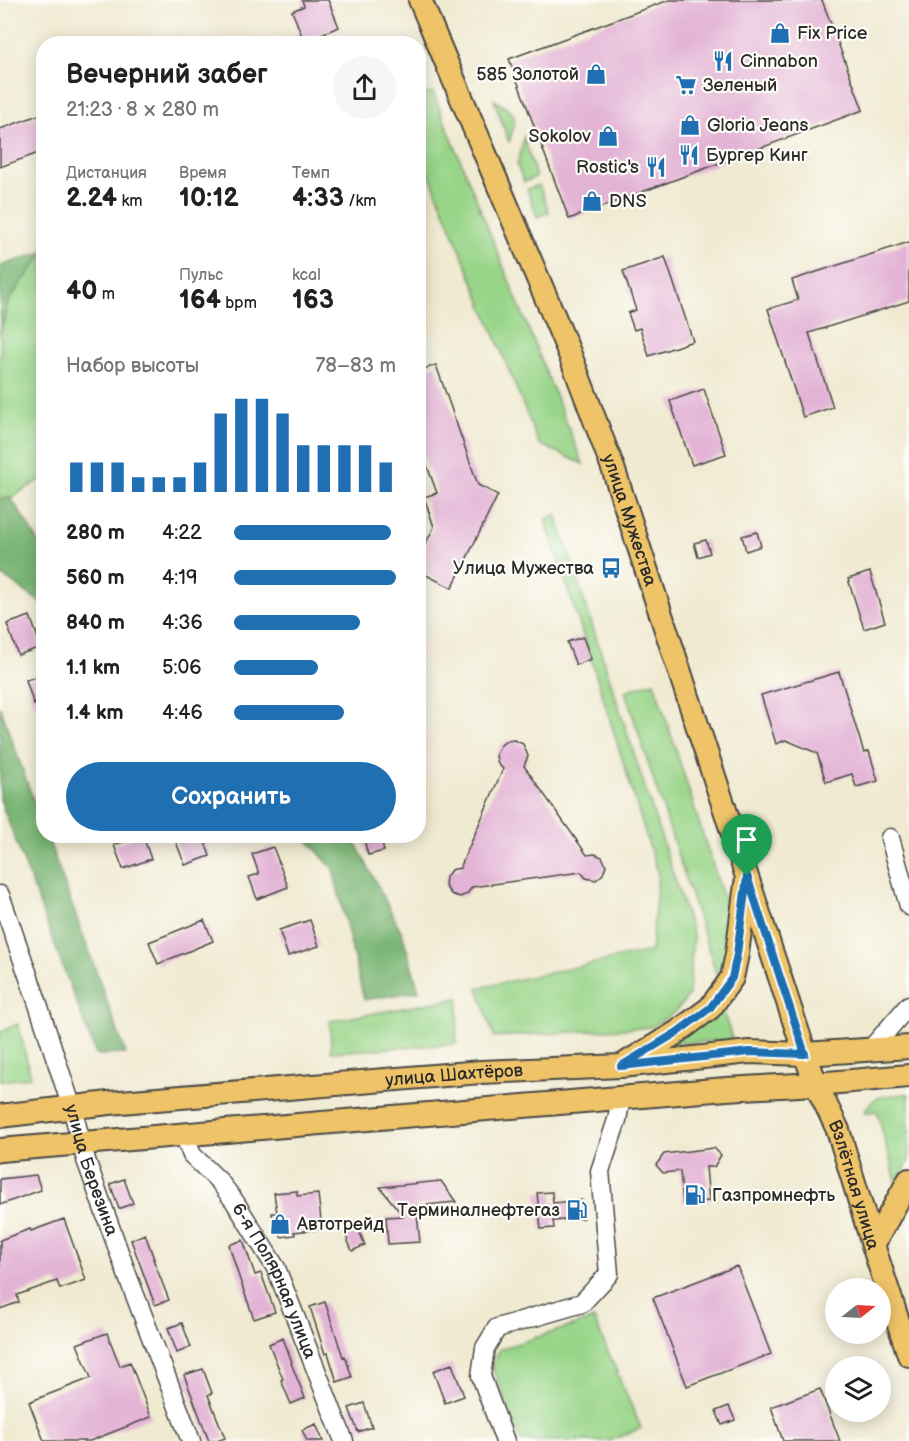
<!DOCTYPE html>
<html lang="ru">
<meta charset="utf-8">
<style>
:root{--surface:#fff;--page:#f6f6f6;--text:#202124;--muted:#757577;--accent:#1f6fb2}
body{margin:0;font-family:"Balsamiq Sans",sans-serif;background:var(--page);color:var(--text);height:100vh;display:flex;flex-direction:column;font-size:22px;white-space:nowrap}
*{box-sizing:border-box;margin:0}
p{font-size:20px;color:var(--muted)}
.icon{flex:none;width:33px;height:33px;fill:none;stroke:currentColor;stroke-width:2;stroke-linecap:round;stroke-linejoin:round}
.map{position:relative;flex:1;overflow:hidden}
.panel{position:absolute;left:36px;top:36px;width:390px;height:807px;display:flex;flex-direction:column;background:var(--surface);border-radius:24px;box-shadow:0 3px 15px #0003}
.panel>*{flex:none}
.needle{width:39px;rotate:72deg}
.buttons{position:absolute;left:825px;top:1278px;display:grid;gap:12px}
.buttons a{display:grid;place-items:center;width:66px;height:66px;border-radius:50%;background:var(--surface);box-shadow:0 3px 15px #0003;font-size:30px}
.pin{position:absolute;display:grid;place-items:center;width:51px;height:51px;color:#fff;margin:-62px -26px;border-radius:50% 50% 50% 0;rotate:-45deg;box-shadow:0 0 6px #0007}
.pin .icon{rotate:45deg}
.round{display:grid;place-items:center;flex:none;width:63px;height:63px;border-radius:32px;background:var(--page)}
.summary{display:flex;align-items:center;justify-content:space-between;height:102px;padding:0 30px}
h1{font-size:27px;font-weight:700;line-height:45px}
.stats{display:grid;grid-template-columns:repeat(3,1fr);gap:9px;height:102px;padding:6px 30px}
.stats div{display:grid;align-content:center}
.stats b{font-size:26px;font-weight:700}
.stats small{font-size:16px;font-weight:400}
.stats p{font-size:16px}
.chart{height:168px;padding:12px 30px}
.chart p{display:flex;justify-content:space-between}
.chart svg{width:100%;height:108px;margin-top:6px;stroke:var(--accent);stroke-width:6}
.cta{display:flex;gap:12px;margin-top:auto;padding:12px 30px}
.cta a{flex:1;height:69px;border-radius:36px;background:var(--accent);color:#fff;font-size:24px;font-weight:700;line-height:69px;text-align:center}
ul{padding:0 30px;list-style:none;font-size:20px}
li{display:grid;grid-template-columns:96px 72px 1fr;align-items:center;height:45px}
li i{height:15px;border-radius:8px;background:var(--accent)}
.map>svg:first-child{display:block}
.green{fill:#99d589;stroke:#62805a;stroke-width:1.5}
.forest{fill:#7ab675;stroke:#527050;stroke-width:1.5}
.building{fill:#e3b3d6}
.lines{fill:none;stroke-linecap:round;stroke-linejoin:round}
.minor-casing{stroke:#494844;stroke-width:21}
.major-casing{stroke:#494844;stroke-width:26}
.minor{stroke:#fff;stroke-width:18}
.major{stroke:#efc469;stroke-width:22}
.route-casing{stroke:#fff;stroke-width:12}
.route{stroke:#1f6fb2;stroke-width:8}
.labels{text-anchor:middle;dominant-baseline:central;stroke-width:4.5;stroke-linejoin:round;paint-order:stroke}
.poi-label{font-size:18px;fill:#2b2b2b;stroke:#fdfcf7;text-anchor:start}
.street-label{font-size:18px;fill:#2b2b2b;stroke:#fdfcf7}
</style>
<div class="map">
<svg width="909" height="1441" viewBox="0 0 909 1441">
<rect width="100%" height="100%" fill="#fdfcf7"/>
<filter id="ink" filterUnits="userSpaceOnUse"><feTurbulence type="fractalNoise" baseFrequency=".0167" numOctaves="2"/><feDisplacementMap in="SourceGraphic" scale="12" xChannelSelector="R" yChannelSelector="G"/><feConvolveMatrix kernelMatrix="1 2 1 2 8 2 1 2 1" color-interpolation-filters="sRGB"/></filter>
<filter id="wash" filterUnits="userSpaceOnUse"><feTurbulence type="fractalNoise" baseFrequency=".008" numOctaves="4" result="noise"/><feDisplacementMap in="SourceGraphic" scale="24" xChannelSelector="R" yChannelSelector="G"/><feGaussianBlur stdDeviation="1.35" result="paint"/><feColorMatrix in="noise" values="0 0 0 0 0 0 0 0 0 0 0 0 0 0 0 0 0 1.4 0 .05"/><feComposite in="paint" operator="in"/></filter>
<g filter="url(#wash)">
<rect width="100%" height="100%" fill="#f0ead1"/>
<!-- green -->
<path class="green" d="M433 92 583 464 539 444 419 149V97Z
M494 100C518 115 518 114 509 142Z
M524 137 536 177 524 182 517 165Z
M539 185 549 212 537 217 527 189Z
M43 254V478L11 498 0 499V333L9 300Z
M556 514 693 935 689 995 676 1011 652 1027 494 1037 478 988 651 951 658 874 591 659 545 520Z
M654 682 733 928 718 979 625 691Z
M459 998 456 1044 331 1052 330 1021Z
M722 1008 732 1038 728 1040 669 1044Z
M18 1024 31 1077 0 1081V1032Z
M909 1094V1162L896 1182 877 1111 864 1113C873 1092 889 1096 909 1094Z
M594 1319 641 1428 610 1441H521L492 1366 500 1349Z"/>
<!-- forest -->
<path class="forest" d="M43 252V254L9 300 0 333V266Z
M11 498 43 549V604L0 574V499Z
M0 707 43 827 44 836H47L126 1054 96 1055 0 799Z
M304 836H352L402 933 419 991 364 1000 333 869Z"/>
<g id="blocks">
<!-- building -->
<path class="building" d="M302 0H328L339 27 304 41 292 11 304 6Z
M669 0H822L863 110 569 219 509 59Z
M44 113V151L0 167V129Z
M909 242V301L809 333 833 407 803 417 768 309 798 300 792 280Z
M665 257 693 341 649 356 640 328 634 330 628 313 636 310 623 271Z
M436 365 478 485 498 495 452 588 418 571V559L434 527 424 497 437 493 418 441V371Z
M704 389 726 454 692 465 670 401Z
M757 532 761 546 746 551 742 536Z
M706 540 710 553 698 557 694 543Z
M870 572 885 622 864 629 848 579Z
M30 616 41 647 18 655 7 624Z
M583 637 591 659 576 665 567 642Z
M839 672 864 753 869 751 878 781 856 787 852 774 826 782 817 753 786 740 776 744 761 695Z
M44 674V702L34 705 26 680Z
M514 740 523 744 528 756 524 766 587 855 595 854 602 857 606 865 603 874 596 880 586 878 581 872 472 887 467 894 460 897 451 894 445 886 446 877 451 870 460 868 503 769 498 764 496 755 500 746 506 741Z
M140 836H143L151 859 123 869 114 845Z
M193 836H203L210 856 185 865 176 842Z
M363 836H380L384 851 368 855Z
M273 847 288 887 257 899 249 877 259 874 252 854Z
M204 920 213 941 158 964 149 942Z
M310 920 319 946 288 956 279 930Z
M714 1148 721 1155 714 1167H706L709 1201 683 1203 680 1171 663 1173 656 1165 664 1154Z
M36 1175 41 1190 0 1205V1179Z
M124 1179 133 1203 119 1209 110 1184Z
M441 1181 456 1202 416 1206 420 1242 388 1244 386 1217 403 1216 380 1187Z
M297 1191V1196L318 1194 322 1229 294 1232 295 1235 281 1237 280 1230H277L273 1221 272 1213H277L274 1193Z
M552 1192 553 1203 582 1200 584 1218 553 1221 554 1228 541 1229 537 1193Z
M64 1219 86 1280 60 1289 57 1281 17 1295 19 1302 0 1309V1240L30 1229 31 1231Z
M357 1226 365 1245 352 1251 344 1231Z
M145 1234 154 1259H153L169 1300 155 1305 131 1240Z
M243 1240 255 1275 261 1273 275 1312 254 1319 240 1280 229 1245Z
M737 1266 771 1354 687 1386 653 1298Z
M325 1302 343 1357 345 1356 352 1377 337 1382 328 1353 325 1354 310 1307Z
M182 1323 191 1347 177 1353 168 1328Z
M107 1333 120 1366 130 1362 151 1417 90 1441H44L29 1402 91 1378 77 1344Z
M283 1338 292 1362 291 1363 305 1398 291 1404 281 1380 283 1379 269 1344Z
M452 1364 464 1396 445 1403 433 1371Z
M203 1369 212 1393 208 1395 225 1438 217 1441H209L184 1375Z
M820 1389 840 1441H783L771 1407Z
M364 1403 372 1427 358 1432 349 1408Z
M729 1406 735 1420 722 1425 716 1411Z
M316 1424 323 1441H307L302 1430Z"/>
</g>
</g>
<g filter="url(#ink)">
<use href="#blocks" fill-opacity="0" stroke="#494844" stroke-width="1.5"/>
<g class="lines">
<!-- minor casing -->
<g class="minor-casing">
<g id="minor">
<path d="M890 838 909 906"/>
<path id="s1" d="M0 895 35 995 72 1108 86 1160 128 1277 191 1441"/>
<path d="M870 1050 909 1005"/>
<path id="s2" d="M184 1135 192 1155 219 1181 235 1202 276 1268 344 1441"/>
<path d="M505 1441 481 1376 485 1348 497 1328 582 1303 609 1274 600 1171 617 1120 621 1097"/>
</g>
</g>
<!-- major casing -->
<g class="major-casing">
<g id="major">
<path id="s3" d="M420 0 569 352 613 468 805 1054 816 1084 838 1130 873 1245 909 1355"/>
<path d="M628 1062 676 1033 710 1008 732 978 737 954 746 884"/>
<path id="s4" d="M0 1116 109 1103 481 1072 621 1066 749 1052 805 1054 909 1047"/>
<path d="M0 1150 726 1089 816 1084 909 1076"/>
<path d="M873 1245 909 1180"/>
</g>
</g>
<!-- minor -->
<use href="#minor" class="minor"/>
<!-- major -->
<use href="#major" class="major"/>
</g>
</g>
<g class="lines" filter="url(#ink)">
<!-- route casing -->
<g class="route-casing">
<path id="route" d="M747 876 805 1054 749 1052 621 1066 676 1033 710 1008 732 978 737 954Z"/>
</g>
<!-- route -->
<use href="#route" class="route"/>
</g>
<!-- icons -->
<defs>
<g id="shop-bare" transform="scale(1.62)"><path d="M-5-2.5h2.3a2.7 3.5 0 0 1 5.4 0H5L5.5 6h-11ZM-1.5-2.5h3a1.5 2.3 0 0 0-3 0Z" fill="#1f6fb2" stroke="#fdfcf7" stroke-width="2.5" paint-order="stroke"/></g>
<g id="restaurant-bare" transform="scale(1.62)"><path d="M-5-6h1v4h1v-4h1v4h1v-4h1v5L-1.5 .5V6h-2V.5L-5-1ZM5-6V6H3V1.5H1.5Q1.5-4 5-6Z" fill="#1f6fb2" stroke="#fdfcf7" stroke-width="2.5" paint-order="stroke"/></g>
<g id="supermarket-bare" transform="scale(1.62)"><path d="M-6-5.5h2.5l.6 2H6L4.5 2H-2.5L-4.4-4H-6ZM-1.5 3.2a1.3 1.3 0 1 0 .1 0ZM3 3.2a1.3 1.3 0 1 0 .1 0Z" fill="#1f6fb2" stroke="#fdfcf7" stroke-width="2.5" paint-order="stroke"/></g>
<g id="bus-bare" transform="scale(1.62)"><path d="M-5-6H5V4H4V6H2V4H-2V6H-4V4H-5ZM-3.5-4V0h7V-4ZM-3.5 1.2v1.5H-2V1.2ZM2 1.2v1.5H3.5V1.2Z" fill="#1f6fb2" stroke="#fdfcf7" stroke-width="2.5" paint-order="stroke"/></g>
<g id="fuel-bare" transform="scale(1.62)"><path d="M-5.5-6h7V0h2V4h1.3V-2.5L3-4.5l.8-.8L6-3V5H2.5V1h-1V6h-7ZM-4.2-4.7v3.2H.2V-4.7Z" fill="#1f6fb2" stroke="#fdfcf7" stroke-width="2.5" paint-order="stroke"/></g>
</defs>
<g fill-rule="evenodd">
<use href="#shop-bare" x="780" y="33"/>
<use href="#restaurant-bare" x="723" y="61"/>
<use href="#shop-bare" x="596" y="74"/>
<use href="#supermarket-bare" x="686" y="85"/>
<use href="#shop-bare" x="690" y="125"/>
<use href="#shop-bare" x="608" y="136"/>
<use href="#restaurant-bare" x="689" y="155"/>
<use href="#restaurant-bare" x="656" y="167"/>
<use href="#shop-bare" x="592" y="201"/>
<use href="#bus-bare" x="611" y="568"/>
<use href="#fuel-bare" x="695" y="1195"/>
<use href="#fuel-bare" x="577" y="1210"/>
<use href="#shop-bare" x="280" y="1224"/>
</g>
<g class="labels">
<!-- poi labels -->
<g class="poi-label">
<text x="797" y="33">Fix Price</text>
<text x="740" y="61">Cinnabon</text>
<text x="579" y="74" text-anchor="end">585 Золотой</text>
<text x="703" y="85">Зеленый</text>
<text x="707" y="125">Gloria Jeans</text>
<text x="591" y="136" text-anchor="end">Sokolov</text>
<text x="706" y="155">Бургер Кинг</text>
<text x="639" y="167" text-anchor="end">Rostic's</text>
<text x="609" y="201">DNS</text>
<text x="594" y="568" text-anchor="end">Улица Мужества</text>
<text x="712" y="1195">Газпромнефть</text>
<text x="560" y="1210" text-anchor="end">Терминалнефтегаз</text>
<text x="297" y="1224">Автотрейд</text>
</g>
<!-- street labels -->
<g class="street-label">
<text stroke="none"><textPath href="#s3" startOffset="561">улица Мужества</textPath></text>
<text stroke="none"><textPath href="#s4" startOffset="456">улица Шахтёров</textPath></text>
<text stroke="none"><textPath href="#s1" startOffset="290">улица Березина</textPath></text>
<text stroke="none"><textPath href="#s3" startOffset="1263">Взлётная улица</textPath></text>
<text stroke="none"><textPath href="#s2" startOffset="174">6-я Полярная улица</textPath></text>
</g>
</g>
</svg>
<div class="buttons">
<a><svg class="needle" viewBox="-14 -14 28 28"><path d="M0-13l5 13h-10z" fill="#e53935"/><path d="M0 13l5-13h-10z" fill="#757577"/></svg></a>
<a><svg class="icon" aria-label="layers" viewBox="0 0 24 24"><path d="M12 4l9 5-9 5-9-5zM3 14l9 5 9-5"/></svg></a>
</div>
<div class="pin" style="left:747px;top:876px;background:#1e9e55"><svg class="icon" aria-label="arrive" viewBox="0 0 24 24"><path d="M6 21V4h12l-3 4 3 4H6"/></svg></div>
<section class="panel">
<div class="summary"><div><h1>Вечерний забег</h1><p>21:23 · 8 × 280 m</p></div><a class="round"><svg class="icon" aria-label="share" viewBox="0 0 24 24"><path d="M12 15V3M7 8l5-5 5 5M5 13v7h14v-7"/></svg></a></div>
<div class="stats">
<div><p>Дистанция</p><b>2.24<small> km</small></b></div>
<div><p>Время</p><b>10:12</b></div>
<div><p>Темп</p><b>4:33<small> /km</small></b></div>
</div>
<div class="stats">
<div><b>40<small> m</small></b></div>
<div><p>Пульс</p><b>164<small> bpm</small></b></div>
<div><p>kcal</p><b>163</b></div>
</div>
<div class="chart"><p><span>Набор высоты</span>78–83 m</p>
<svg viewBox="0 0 160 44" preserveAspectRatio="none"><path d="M5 44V32M15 44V32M25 44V32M35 44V38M45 44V38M55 44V38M65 44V32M75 44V12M85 44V6M95 44V6M105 44V12M115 44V25M125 44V25M135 44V25M145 44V25M155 44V32"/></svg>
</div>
<ul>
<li><b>280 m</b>4:22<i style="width:97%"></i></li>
<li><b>560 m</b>4:19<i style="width:100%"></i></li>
<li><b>840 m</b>4:36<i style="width:78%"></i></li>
<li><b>1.1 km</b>5:06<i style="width:52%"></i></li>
<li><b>1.4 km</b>4:46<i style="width:68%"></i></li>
</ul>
<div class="cta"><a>Сохранить</a></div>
</section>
</div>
